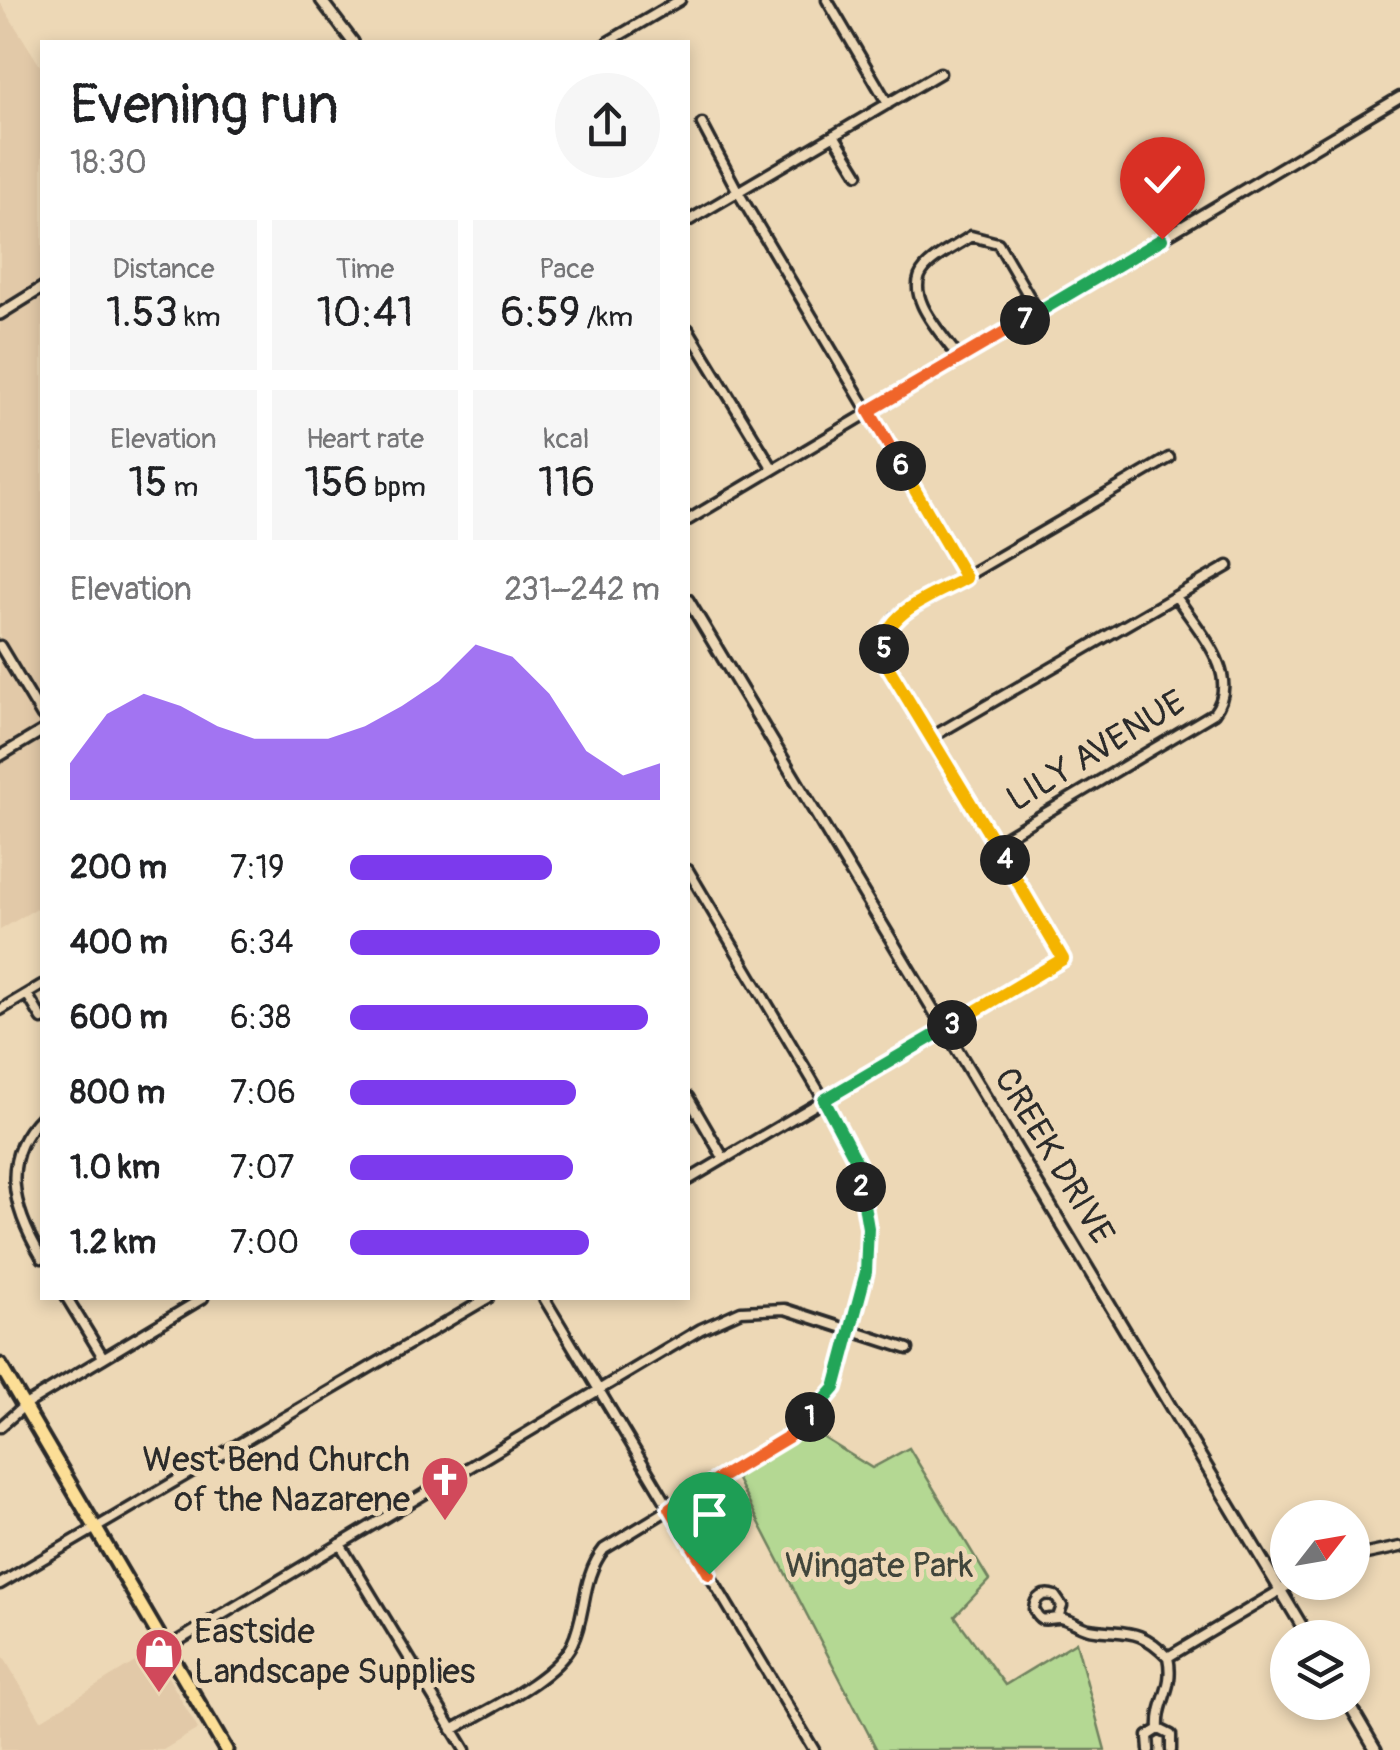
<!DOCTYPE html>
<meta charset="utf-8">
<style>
:root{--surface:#fff;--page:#f6f6f6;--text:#202124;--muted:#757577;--accent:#7c3aed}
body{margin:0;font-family:Pangolin,sans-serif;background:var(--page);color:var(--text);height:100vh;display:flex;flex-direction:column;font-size:38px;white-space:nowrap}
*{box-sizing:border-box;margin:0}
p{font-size:32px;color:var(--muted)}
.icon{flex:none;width:55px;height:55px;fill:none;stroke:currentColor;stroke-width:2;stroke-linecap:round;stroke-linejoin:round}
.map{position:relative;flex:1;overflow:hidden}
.side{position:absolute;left:40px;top:40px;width:650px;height:1260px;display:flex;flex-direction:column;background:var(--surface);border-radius:0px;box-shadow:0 5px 15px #0003}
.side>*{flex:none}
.needle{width:65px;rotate:59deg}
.buttons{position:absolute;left:1270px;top:1500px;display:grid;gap:20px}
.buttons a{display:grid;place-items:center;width:100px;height:100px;border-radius:50%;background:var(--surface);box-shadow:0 5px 15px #0003;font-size:50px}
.pin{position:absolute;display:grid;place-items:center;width:85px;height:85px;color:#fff;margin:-102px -42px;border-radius:50% 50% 50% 0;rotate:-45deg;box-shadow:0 0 10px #0007}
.pin .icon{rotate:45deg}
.km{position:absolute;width:50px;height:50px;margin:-25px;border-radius:50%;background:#222;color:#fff;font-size:28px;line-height:50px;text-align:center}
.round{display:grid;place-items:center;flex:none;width:105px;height:105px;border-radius:52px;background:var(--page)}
.summary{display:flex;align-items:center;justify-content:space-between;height:170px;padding:0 30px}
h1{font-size:55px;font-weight:600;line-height:75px}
.figures{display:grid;grid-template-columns:repeat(3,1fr);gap:15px;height:170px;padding:10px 30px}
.figures div{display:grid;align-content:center;border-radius:0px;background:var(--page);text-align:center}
.figures b{font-size:42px;font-weight:600}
.figures small{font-size:28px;font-weight:400}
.figures p{font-size:28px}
.chart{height:280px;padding:20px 30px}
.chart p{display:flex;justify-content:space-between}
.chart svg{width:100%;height:180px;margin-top:10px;fill:var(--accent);opacity:.7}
ul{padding:0 30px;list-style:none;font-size:32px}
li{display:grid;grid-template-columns:160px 120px 1fr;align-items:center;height:75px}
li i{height:25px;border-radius:12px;background:var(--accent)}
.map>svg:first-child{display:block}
.built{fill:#e2c9a8}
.green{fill:#b4d893;stroke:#70825f;stroke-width:2.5}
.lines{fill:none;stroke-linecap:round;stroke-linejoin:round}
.minor-casing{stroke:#2b2b2b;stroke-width:15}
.tertiary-casing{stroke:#2b2b2b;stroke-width:16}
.primary-casing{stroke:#2b2b2b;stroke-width:19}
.minor{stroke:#edd8b6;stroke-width:8}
.tertiary{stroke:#edd8b6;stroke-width:9}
.primary{stroke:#fcde96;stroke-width:11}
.split-1-casing{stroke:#fff;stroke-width:20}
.split-2-casing{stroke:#fff;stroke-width:20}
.split-3-casing{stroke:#fff;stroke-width:20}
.split-4-casing{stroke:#fff;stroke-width:20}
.split-5-casing{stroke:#fff;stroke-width:20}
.split-6-casing{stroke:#fff;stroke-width:20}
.split-7-casing{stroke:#fff;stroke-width:20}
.split-8-casing{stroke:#fff;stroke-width:20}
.split-1{stroke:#f0652b;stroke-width:12}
.split-2{stroke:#22a559;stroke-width:12}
.split-3{stroke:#22a559;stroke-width:12}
.split-4{stroke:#f5b400;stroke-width:12}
.split-5{stroke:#f5b400;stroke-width:12}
.split-6{stroke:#f5b400;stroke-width:12}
.split-7{stroke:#f0652b;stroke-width:12}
.split-8{stroke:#22a559;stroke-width:12}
.labels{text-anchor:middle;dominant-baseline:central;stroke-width:10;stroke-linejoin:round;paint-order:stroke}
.street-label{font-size:35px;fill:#2b2b2b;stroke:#edd8b6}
.poi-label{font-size:35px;fill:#2b2b2b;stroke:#edd8b6;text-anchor:end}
.park-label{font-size:35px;fill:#40453b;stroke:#edd8b6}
</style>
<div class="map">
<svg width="1400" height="1750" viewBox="0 0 1400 1750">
<rect width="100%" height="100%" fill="#edd8b6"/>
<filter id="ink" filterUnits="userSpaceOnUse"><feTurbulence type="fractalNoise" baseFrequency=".01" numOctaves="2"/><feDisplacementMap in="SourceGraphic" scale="20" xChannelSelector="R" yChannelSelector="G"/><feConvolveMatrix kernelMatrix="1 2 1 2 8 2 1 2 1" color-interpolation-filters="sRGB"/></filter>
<g filter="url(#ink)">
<!-- built -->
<path class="built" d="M0 2 42 69V905L0 930Z
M0 1651 41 1720 153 1651 198 1729 163 1750H0Z"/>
<!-- green -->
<path class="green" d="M803 1425 872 1468 909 1448 989 1580 955 1616 1005 1685 1076 1642 1105 1750H877L732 1470Z"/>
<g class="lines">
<!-- minor casing -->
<g class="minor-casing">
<path id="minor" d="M827 0 888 104
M608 42 680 0
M702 124 738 192 966 577
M834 135 858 174
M688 221 940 73
M688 329 773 469
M959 358C944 336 901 294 925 268 936 255 957 246 971 236L998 243 1038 312
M688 520 1400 97
M0 646 42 716
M932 737 1228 566
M0 756 42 731
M995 843 1214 713C1243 675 1197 630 1176 596
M27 994 42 1019
M0 1010 42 985
M688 1097 724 1159
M42 1116C0 1157 11 1206 42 1258
M688 1180 1063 959 884 659V636L896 617 1169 458
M67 1298 103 1357
M544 1298 814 1750
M0 1427 25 1405 203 1298
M340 1544 465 1750
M1352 1557 1400 1547
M0 1584 488 1298
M1058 1617 1062 1606 1055 1596C1043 1592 1035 1597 1034 1609 1041 1625 1046 1618 1059 1618 1068 1618 1079 1627 1089 1629 1124 1635 1139 1626 1168 1657
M166 1648 701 1329 741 1311 785 1309 908 1349
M1168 1657 1294 1582
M1159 1729C1157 1700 1175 1689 1168 1657
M1159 1729 1171 1735V1750
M452 1730C488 1709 553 1681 572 1644 587 1613 581 1578 604 1549L788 1437 822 1405 835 1388 866 1272 868 1228 858 1165 824 1100 688 870
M1149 1750 1148 1736 1159 1729"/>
</g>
<!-- tertiary casing -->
<g class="tertiary-casing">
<path id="tertiary" d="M321 0 353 42
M0 314 42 288
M688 600 1309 1638
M1348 1702 1376 1750"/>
</g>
<!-- primary casing -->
<g class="primary-casing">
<path id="primary" d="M0 1365 226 1750"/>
</g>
<!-- minor -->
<use href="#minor" class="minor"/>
<!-- tertiary -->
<use href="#tertiary" class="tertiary"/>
<!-- primary -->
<use href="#primary" class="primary"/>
</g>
</g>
<g class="lines" filter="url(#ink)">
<!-- split-1 casing -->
<g class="split-1-casing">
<path id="split-1" d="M709 1574 670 1508 788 1437 810 1417"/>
</g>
<!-- split-2 casing -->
<g class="split-2-casing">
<path id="split-2" d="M810 1417 835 1388 866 1272 868 1228 861 1187"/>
</g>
<!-- split-3 casing -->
<g class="split-3-casing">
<path id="split-3" d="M861 1187 858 1164 824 1100 952 1025"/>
</g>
<!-- split-4 casing -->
<g class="split-4-casing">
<path id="split-4" d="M952 1025 1063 959 1005 860"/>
</g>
<!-- split-5 casing -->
<g class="split-5-casing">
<path id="split-5" d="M884 649V660L1005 860"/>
</g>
<!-- split-6 casing -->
<g class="split-6-casing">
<path id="split-6" d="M884 649C883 611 938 594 966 578L901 466"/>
</g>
<!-- split-7 casing -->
<g class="split-7-casing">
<path id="split-7" d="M901 466 869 411 1025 320"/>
</g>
<!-- split-8 casing -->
<g class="split-8-casing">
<path id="split-8" d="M1025 320 1162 239"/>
</g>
<!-- split-1 -->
<use href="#split-1" class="split-1"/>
<!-- split-2 -->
<use href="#split-2" class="split-2"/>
<!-- split-3 -->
<use href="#split-3" class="split-3"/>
<!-- split-4 -->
<use href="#split-4" class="split-4"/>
<!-- split-5 -->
<use href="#split-5" class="split-5"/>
<!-- split-6 -->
<use href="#split-6" class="split-6"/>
<!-- split-7 -->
<use href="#split-7" class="split-7"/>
<!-- split-8 -->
<use href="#split-8" class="split-8"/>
</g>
<!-- icons -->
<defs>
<g id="church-pin" transform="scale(2.5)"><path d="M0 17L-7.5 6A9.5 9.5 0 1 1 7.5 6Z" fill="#d1495b" stroke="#edd8b6"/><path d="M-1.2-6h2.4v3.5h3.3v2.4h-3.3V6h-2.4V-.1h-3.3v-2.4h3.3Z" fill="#fff"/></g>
<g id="shop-pin" transform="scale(2.5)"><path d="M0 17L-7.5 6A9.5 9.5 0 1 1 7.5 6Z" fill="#d1495b" stroke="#edd8b6"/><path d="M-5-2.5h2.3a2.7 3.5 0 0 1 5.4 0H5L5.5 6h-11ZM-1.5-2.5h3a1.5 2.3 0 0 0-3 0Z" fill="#fff"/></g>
</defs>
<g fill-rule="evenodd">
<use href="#church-pin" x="445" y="1480"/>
<use href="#shop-pin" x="159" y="1652"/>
</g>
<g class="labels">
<!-- street labels -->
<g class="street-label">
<text transform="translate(1096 751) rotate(-31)">LILY AVENUE</text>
<text transform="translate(1054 1156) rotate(59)">CREEK DRIVE</text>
</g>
<!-- poi labels -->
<g class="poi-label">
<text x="410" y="1460">West Bend Church<tspan x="410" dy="40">of the Nazarene</tspan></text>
<text x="194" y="1632" text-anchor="start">Eastside<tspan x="194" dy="40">Landscape Supplies</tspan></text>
</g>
<!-- park labels -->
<g class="park-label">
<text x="879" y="1566">Wingate Park</text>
</g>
</g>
</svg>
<div class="buttons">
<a><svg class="needle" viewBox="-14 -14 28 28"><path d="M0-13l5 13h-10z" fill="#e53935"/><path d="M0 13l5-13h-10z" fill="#757577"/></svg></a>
<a><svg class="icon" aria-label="layers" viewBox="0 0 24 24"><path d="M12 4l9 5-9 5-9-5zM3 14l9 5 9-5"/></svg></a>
</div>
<div class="pin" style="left:709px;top:1574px;background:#1e9e55"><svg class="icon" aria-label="arrive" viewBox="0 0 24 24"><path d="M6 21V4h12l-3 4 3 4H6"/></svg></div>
<div class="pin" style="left:1162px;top:239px;background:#d93025"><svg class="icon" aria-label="check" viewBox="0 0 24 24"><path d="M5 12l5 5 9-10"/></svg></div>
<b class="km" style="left:810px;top:1417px">1</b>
<b class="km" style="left:861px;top:1187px">2</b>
<b class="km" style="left:952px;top:1025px">3</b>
<b class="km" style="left:1005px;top:860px">4</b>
<b class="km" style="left:884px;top:649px">5</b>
<b class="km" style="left:901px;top:466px">6</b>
<b class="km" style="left:1025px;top:320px">7</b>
<section class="side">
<div class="summary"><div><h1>Evening run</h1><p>18:30</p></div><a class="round"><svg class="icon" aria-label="share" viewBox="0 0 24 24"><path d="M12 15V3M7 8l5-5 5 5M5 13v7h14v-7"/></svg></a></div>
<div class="figures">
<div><p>Distance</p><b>1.53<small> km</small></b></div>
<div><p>Time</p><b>10:41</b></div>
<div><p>Pace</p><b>6:59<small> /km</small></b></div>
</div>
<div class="figures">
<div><p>Elevation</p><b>15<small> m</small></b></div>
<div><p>Heart rate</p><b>156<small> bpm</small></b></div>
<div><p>kcal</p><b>116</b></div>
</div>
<div class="chart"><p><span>Elevation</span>231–242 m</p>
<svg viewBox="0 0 160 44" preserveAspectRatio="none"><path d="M0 44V35L10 23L20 18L30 21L40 26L50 29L60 29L70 29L80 26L90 21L100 15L110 6L120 9L130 18L140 32L150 38L160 35V44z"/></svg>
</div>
<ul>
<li><b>200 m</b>7:19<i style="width:65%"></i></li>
<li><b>400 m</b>6:34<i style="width:100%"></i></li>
<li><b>600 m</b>6:38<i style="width:96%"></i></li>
<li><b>800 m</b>7:06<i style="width:73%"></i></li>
<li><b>1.0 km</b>7:07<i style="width:72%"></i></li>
<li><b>1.2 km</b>7:00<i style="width:77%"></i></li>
</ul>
</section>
</div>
